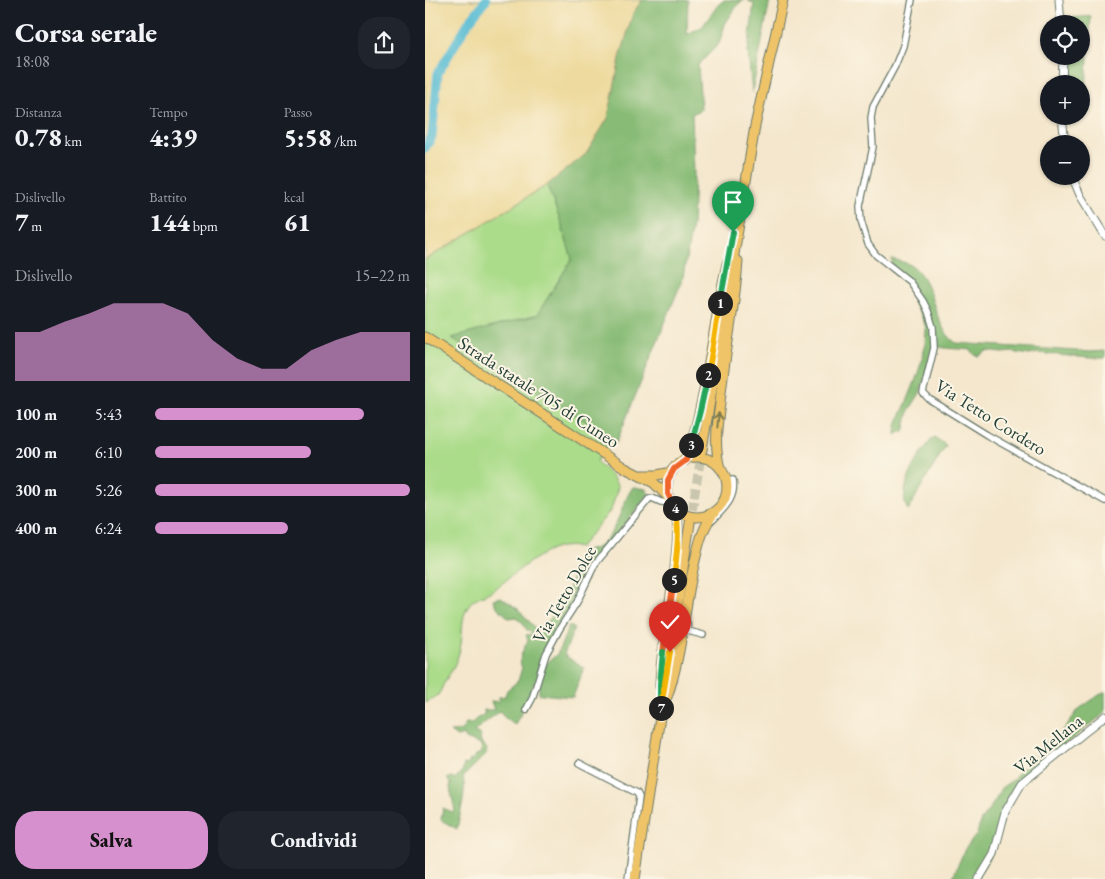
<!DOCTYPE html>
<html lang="it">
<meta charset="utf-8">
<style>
:root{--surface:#171b24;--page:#20242c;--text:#f1f3f6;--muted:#9ea1a6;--accent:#d690ce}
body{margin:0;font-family:"EB Garamond",serif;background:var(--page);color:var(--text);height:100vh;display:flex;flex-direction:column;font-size:19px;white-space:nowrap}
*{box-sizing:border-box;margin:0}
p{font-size:16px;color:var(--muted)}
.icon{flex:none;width:28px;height:28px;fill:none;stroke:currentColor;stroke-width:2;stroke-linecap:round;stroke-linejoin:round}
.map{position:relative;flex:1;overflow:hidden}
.panel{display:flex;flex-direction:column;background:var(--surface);width:425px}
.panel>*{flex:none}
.tools{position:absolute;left:615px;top:15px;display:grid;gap:10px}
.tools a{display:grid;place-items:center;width:50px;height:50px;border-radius:50%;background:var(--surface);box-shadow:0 1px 4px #0004;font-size:25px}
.pin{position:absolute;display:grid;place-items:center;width:42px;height:42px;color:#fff;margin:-51px -21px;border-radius:50% 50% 50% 0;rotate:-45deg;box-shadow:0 0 5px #0007}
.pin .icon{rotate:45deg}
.km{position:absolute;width:25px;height:25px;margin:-12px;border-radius:50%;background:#222;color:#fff;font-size:14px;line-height:25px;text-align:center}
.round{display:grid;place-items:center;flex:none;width:52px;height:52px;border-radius:20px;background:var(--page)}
.overview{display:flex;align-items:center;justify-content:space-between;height:85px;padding:0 15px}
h1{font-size:28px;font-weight:800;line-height:38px}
.stats{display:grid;grid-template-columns:repeat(3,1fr);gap:8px;height:85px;padding:5px 15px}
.stats div{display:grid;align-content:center}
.stats b{font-size:25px;font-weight:800}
.stats small{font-size:14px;font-weight:400}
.stats p{font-size:14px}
.chart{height:140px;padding:10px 15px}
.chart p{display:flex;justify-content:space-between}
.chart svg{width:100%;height:90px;margin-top:5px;fill:var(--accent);opacity:.7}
.primary-button{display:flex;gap:10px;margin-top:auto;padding:10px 15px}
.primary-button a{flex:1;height:58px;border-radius:20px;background:var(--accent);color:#111;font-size:20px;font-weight:800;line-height:58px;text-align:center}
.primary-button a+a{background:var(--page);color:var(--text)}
ul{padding:0 15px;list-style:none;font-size:16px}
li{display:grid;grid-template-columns:80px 60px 1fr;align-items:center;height:38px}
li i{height:12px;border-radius:6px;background:var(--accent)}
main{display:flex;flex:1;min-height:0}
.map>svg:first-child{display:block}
.green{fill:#abdc8a;stroke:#658c5f}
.forest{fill:#88bc76;stroke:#547c55}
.sand{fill:#eeda9e;stroke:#868c69}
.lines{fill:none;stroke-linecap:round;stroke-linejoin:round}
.river{stroke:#56bcd3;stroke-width:9}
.primary-tunnel{stroke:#c9c5ae;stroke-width:9;stroke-dasharray:9 4.5;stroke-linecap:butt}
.minor-casing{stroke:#6a786a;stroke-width:8}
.tertiary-casing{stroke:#6a786a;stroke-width:9}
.primary-casing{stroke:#6a786a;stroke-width:11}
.trunk-casing{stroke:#6a786a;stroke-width:11}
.minor{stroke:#fff;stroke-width:5.5}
.tertiary{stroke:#fff;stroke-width:7}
.primary{stroke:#efc469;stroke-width:9}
.trunk{stroke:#efc469;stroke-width:9}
.oneway{stroke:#7d7a4c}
.split-1-casing{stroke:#fff;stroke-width:10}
.split-2-casing{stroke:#fff;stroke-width:10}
.split-3-casing{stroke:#fff;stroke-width:10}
.split-4-casing{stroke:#fff;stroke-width:10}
.split-5-casing{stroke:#fff;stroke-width:10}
.split-6-casing{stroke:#fff;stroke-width:10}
.split-7-casing{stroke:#fff;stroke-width:10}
.split-8-casing{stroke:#fff;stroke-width:10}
.split-1{stroke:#22a559;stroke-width:6}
.split-2{stroke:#f5b400;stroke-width:6}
.split-3{stroke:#22a559;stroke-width:6}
.split-4{stroke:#f0652b;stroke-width:6}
.split-5{stroke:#f5b400;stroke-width:6}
.split-6{stroke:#f0652b;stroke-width:6}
.split-7{stroke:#22a559;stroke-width:6}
.split-8{stroke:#f5b400;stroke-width:6}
.labels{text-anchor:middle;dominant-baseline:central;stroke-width:4;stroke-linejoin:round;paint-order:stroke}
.street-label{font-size:18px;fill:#1f3d34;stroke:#fcf5e5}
</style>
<main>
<section class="panel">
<div class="overview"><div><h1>Corsa serale</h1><p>18:08</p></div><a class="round"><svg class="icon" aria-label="share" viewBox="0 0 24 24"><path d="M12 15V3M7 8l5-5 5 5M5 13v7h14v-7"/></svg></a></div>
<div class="stats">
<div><p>Distanza</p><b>0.78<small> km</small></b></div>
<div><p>Tempo</p><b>4:39</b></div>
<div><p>Passo</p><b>5:58<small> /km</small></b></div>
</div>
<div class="stats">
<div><p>Dislivello</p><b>7<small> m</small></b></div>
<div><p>Battito</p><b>144<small> bpm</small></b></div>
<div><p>kcal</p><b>61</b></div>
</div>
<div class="chart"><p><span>Dislivello</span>15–22 m</p>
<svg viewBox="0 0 160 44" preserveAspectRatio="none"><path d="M0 44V20L10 20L20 15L30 11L40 6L50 6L60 6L70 11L80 24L90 33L100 38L110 38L120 29L130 24L140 20L150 20L160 20V44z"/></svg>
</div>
<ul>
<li><b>100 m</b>5:43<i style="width:82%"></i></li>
<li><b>200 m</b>6:10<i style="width:61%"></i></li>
<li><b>300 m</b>5:26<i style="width:100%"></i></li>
<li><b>400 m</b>6:24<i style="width:52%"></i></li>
</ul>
<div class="primary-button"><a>Salva</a><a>Condividi</a></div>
</section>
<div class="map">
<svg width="680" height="879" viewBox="0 0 680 879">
<rect width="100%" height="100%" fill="#fcf5e5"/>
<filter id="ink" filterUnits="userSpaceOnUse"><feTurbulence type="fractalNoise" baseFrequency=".02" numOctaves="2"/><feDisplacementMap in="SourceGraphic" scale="10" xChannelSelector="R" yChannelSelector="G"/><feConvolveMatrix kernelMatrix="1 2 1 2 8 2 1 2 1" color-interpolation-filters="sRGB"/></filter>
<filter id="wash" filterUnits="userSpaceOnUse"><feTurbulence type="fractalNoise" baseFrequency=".0096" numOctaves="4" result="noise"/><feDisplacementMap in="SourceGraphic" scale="20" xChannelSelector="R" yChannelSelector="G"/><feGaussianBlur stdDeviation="1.12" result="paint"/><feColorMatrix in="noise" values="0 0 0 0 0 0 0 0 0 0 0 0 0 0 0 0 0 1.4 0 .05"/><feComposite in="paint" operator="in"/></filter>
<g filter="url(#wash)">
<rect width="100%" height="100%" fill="#f4e7cd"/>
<!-- green -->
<path class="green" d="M122 185 136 223 147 259 112 315 27 338 192 441 171 461 188 478 193 487 186 510 154 548C125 538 90 575 68 590 61 595 48 597 43 606 36 617 38 631 36 643 34 658 28 669 20 681 18 685 16 691 13 695 10 698 4 700 0 703V260Z"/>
<!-- forest -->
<path class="forest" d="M217 0H263L262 34 277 27 293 5 299 0H319L314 3 300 24 294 44 273 65 276 109 267 114 269 173 267 225 258 278 192 441 27 338 112 315 147 259 136 223 122 185 161 154 183 118 195 58 208 13Z
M322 0H345L327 93 323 52 329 4Z
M666 16 661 90H656V84H645L646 56H656V24H646V18Z
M467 259C473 261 484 263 489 267 511 287 507 326 531 343L665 352 680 351V358H665L613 353 604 355 587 352 578 353 562 351 554 356 550 355 546 350C533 348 521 350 509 345L495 393 484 411 479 432H475L471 435C471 424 476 415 480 406 490 383 501 355 501 331 501 317 484 306 486 288L467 272Z
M509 437 521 445 483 510C470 492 496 451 509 437Z
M208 487 221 489 224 494 184 544 170 560 149 604 133 625 115 661 112 672H117L121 664 133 653 144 626 149 628 139 655 159 668 148 697 114 694V683L110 682 105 691V697L90 724 80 718 75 711 49 731 56 736 54 740 62 749 61 754 38 777C42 791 35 814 32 829L16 820 18 808 27 812 30 810 25 788 26 783 22 779 27 777 30 779 38 770 39 764 43 765 45 760 49 759 51 755 57 753 56 745 41 739 39 735 32 737 25 732C33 732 38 731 41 723H47L51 719 59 715V710H69L66 701 74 702V697L80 696 82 690 93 681 97 668C92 657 99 650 103 640L101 635 108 634 101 629 99 624 91 617 84 618 71 606 68 599 76 597 93 609 110 628 116 631 137 602V598L143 595 144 583 148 580 145 575 149 564 155 562 153 554H159L156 550C189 555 194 505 208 487Z
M680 691V713L598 777 582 802 567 853 551 879H527L540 849 552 834 556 820 570 801 576 788 588 780 593 772 609 761 618 744 634 736 654 709Z"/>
<!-- sand -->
<path class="sand" d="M0 0H217L208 13 195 58 183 118 161 154 122 185 0 260Z"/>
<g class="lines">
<!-- river -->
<path class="river" d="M0 148 7 137 13 73 43 23 61 0"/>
</g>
</g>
<g filter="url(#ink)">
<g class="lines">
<!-- primary-tunnel -->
<path class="primary-tunnel" d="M265 523 277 450"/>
<!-- minor casing -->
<g class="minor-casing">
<path id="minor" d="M487 0 478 46 470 66 448 107 446 118 448 147 435 206 436 221 443 244 451 255 484 281 498 301 503 311 508 327 509 348 498 393 504 399 562 435 680 501
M288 520C299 508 311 499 308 480L301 481
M262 623 263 631 278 635
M101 710 107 699 121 654 135 628 152 602 170 564 224 499 227 498 236 502 247 503
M154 763 212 793 214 797 203 879"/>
</g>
<!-- tertiary casing -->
<g class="tertiary-casing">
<path id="tertiary" d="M634 0 636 24
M637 84 638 56
M637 116 640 144
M647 176 655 195 680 236
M554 879 569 854 580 812 597 783 680 716"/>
</g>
<!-- primary casing -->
<g class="primary-casing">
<path id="primary" d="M277 450 330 126 358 0
M242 487a30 30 0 1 1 60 0a30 30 0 1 1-60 0Z
M261 460C283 395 287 330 302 264
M295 468C289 447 292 425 295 403 299 356 310 309 313 261
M235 686C236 646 245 607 250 568 252 547 255 527 250 507
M242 697C257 655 259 609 269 565 274 543 277 527 292 509
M210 879 265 523"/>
</g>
<!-- trunk casing -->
<g class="trunk-casing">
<path id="trunk" d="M0 337 200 468 229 483 245 499
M217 475H232L247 472"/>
</g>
<!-- minor -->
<use href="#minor" class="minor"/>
<!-- tertiary -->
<use href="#tertiary" class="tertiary"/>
<!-- primary -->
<use href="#primary" class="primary"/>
<!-- trunk -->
<use href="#trunk" class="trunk"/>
</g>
<!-- one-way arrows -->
<defs><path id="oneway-shaft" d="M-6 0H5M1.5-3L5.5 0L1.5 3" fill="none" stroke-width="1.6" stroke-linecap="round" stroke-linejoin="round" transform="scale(1.25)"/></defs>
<use class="oneway" href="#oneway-shaft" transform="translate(293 420) rotate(-85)"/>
</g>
<g class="lines" filter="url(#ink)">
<!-- split-1 casing -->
<g class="split-1-casing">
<path id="split-1" d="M295 303 308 232"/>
</g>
<!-- split-2 casing -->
<g class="split-2-casing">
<path id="split-2" d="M283 375 295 303"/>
</g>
<!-- split-3 casing -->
<g class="split-3-casing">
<path id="split-3" d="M266 445 275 411 283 375"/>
</g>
<!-- split-4 casing -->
<g class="split-4-casing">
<path id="split-4" d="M250 508 243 494V480L249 469 261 460 266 445"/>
</g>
<!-- split-5 casing -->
<g class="split-5-casing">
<path id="split-5" d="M249 580C251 556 256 531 250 508"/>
</g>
<!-- split-6 casing -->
<g class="split-6-casing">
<path id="split-6" d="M238 652 249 580"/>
</g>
<!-- split-7 casing -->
<g class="split-7-casing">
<path id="split-7" d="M236 708 235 716V684L238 652"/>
</g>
<!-- split-8 casing -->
<g class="split-8-casing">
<path id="split-8" d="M236 708 245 652"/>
</g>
<!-- split-1 -->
<use href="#split-1" class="split-1"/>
<!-- split-2 -->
<use href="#split-2" class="split-2"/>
<!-- split-3 -->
<use href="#split-3" class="split-3"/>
<!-- split-4 -->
<use href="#split-4" class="split-4"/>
<!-- split-5 -->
<use href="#split-5" class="split-5"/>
<!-- split-6 -->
<use href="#split-6" class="split-6"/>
<!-- split-7 -->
<use href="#split-7" class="split-7"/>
<!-- split-8 -->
<use href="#split-8" class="split-8"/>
</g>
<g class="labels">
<!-- street labels -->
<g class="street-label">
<text transform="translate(114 392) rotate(33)">Strada statale 705 di Cuneo</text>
<text transform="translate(566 417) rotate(32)">Via Tetto Cordero</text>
<text transform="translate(139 594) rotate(-60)">Via Tetto Dolce</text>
<text transform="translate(623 744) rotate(-39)">Via Mellana</text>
</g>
</g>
</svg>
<div class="tools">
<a><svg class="icon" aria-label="locate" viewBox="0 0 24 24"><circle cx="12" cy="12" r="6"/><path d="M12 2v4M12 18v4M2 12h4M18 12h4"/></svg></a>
<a>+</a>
<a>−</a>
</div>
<div class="pin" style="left:308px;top:232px;background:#1e9e55"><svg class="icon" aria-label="arrive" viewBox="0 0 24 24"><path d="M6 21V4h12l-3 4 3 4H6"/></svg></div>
<div class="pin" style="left:245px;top:652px;background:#d93025"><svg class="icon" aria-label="check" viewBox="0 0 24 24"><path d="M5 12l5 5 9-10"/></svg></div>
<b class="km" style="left:295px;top:303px">1</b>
<b class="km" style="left:283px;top:375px">2</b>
<b class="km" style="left:266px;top:445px">3</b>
<b class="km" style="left:250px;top:508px">4</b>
<b class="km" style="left:249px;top:580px">5</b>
<b class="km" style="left:236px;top:708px">7</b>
</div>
</main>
